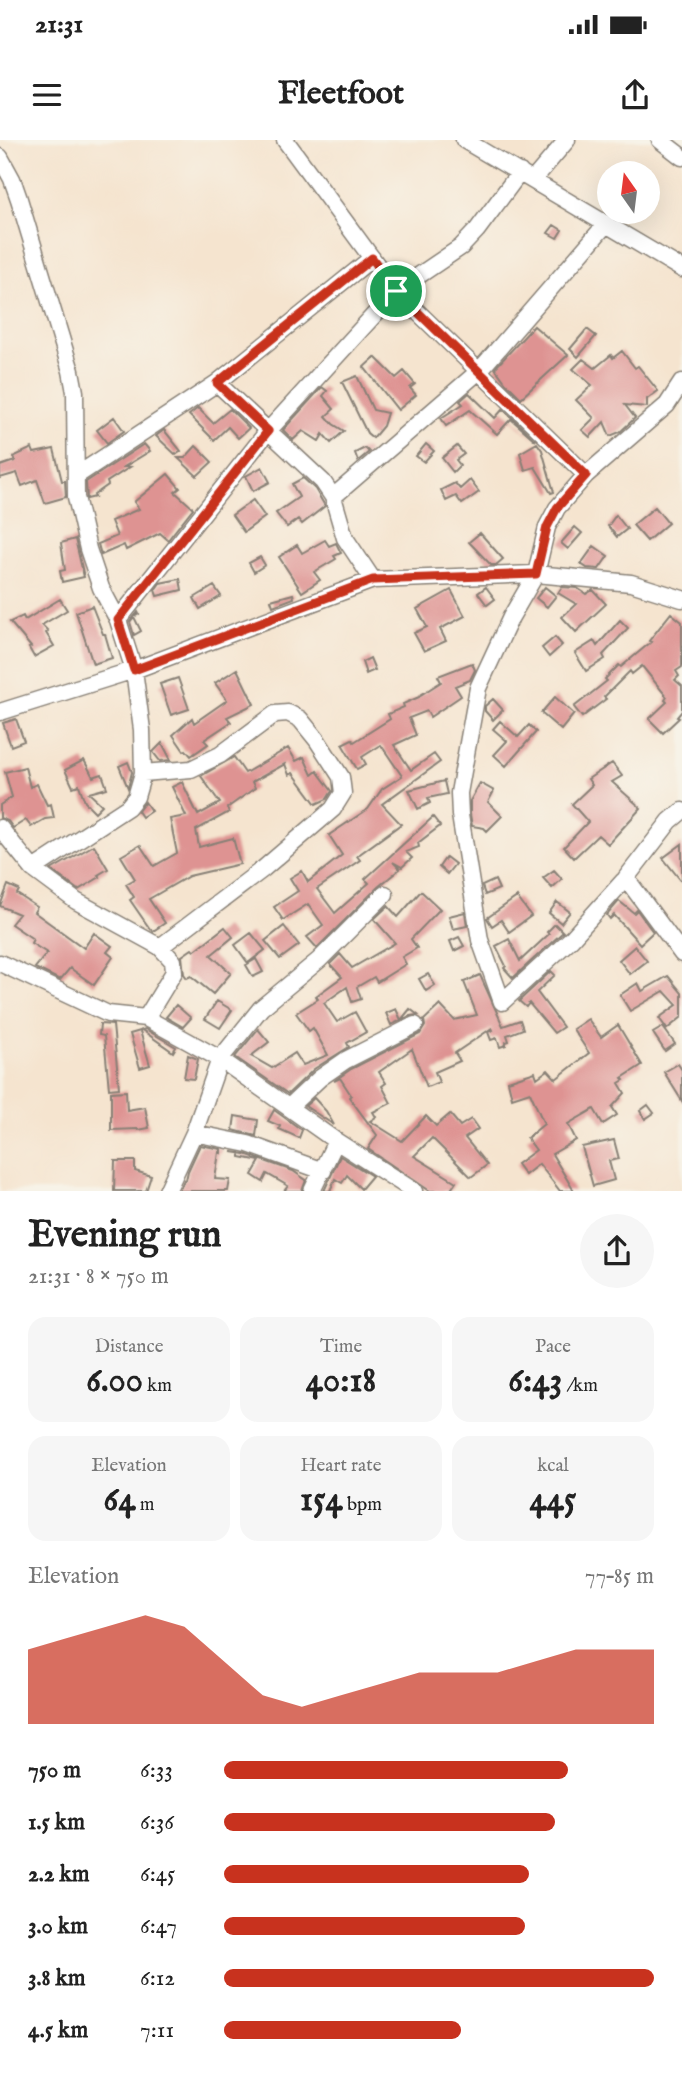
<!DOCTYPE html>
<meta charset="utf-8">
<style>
:root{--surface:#fff;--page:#f6f6f6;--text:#222;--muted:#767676;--accent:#c8321e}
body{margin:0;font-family:"IM FELL English",serif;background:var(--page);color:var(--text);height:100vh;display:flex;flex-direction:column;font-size:26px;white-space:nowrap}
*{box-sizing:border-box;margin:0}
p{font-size:23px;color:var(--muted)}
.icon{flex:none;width:38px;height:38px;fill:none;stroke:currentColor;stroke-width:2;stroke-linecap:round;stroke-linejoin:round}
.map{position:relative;height:1051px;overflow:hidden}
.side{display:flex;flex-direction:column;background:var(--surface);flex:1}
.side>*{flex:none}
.needle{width:46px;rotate:346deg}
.tools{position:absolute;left:597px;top:21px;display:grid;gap:14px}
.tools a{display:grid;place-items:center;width:63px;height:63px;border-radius:50%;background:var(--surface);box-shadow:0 7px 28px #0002;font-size:35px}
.pin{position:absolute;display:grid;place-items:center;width:60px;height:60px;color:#fff;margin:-30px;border:4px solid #fff;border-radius:50%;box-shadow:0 2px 7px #0007}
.round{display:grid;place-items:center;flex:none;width:74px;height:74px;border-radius:37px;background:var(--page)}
.overview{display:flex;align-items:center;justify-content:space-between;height:119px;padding:0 28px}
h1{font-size:38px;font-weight:700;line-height:52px}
.figures{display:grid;grid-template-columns:repeat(3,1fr);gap:10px;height:119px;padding:7px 28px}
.figures div{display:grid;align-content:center;border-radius:18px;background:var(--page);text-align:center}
.figures b{font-size:35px;font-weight:700}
.figures small{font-size:19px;font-weight:400}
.figures p{font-size:19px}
.chart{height:196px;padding:14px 28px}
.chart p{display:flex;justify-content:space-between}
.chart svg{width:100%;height:126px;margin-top:7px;fill:var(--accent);opacity:.7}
ul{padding:0 28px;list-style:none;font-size:23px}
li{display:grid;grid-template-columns:112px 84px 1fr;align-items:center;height:52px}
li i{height:18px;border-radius:9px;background:var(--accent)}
.status{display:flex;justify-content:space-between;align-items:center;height:49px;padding:0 35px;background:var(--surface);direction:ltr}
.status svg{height:19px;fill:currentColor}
header{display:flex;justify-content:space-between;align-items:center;height:91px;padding:0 28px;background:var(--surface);font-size:32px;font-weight:700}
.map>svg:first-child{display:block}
.building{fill:#de9392}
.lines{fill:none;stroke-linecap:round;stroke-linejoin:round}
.minor-casing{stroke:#888076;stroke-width:19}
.minor{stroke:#fff;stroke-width:16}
.route-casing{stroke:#fff;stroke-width:14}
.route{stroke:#c8321e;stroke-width:9}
</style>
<div class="status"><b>21:31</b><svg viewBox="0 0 49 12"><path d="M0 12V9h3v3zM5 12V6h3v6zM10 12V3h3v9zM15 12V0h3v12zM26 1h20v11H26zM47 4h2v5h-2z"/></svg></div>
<header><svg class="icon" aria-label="menu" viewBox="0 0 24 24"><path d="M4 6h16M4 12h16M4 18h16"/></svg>Fleetfoot<svg class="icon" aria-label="share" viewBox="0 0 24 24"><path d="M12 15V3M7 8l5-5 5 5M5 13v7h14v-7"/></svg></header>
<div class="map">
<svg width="682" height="1051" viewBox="0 0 682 1051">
<rect width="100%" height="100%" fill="#f7f3e8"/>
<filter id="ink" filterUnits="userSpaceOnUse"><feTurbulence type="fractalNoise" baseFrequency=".0143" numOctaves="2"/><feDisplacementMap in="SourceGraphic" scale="14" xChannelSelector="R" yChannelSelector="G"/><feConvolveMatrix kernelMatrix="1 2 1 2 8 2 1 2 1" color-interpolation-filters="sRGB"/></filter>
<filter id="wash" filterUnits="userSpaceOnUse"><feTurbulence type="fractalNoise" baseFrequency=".00686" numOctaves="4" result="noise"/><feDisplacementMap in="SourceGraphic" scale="28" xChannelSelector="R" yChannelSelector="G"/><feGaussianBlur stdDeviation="1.57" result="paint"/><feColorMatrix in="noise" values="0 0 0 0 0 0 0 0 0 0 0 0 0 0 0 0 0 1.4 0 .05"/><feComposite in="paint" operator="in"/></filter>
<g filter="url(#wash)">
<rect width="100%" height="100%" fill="#f5e4cf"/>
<g id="blocks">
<!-- building -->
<path class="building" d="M554 85 562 90 557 98 548 93Z
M534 186 568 215 521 258 506 243 495 228Z
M587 189 596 196 578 217 570 209Z
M622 211 635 228 638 226 658 251 647 259V267L625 265 635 278 620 292 610 296 604 282 590 297 582 290 594 278 576 260 592 245 573 229 583 219 595 228 611 215 613 218Z
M375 217 396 238 404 231 415 244 410 248 416 255 398 270 364 227Z
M357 236 373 270 387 273 383 286 373 298 367 293 342 242Z
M322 247 327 251 323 256 334 269 326 276 333 284 344 291 331 303 323 294 319 301 303 291 293 300 283 290Z
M469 253 495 278 503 269 536 301 511 279 497 294 470 270 446 286 441 278 463 264 460 261Z
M198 268 213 283 230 269 249 288 238 298 228 287 214 300 189 275Z
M114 277 124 291 107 303 97 290Z
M164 290 181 311 176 315 156 296Z
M537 303 542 310 554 352 551 353 535 327 525 330 520 313Z
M144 304 150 311 124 327H130L107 342 108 345 94 355 95 357 87 359 86 342Z
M426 304 434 311 424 322 416 316Z
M196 306 212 322 197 336 178 318H185Z
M457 306 464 314 456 320 460 325 453 332 442 318Z
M32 308 34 313 54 309 62 341H65L66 357 45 363 37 340 22 346 17 333 0 338V326L15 321 13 317Z
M365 308 369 312 358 321 355 313Z
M262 327 270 342 253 351 246 336Z
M168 334 180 348 175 352 193 368 171 396 168 400 160 393 126 410 124 405 101 415 98 404 117 396 111 381 139 369 134 362Z
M303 338 315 349 325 366 302 384 298 379 287 387 276 373 299 357 292 344Z
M470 340 479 352 462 364 456 356 446 361 441 350 455 343 460 349Z
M253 360 265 377 244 392 232 375Z
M655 367 668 383 647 401 633 385Z
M616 375 627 389 617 397 608 386Z
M575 387 582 393 568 409 561 403Z
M480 393 503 419 496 425H491L469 402Z
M75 399 84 437 62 442 60 431 65 430 61 403Z
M325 400 329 406 336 403 341 413 334 416 336 419 314 432 320 440 302 452 279 417 297 405 302 413Z
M594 406 608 416 599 429 587 428 581 424Z
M260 417 265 425 254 432 249 423Z
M180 439 182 450 157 456 155 450 160 443Z
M214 446 221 456 200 469 194 458Z
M486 447 495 459 487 465 478 453Z
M545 447 556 456 547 467 536 458Z
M562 447 577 448 586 454 593 450 606 464 576 492 562 477 576 464 558 453Z
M451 450 465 476 440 489 446 501 424 511 414 493 427 487 417 469Z
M293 454 294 458 273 466 271 460Z
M60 459 67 470 42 485 48 491 46 493 54 506 34 517 29 508 31 507 10 482 23 476 25 480Z
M92 466 103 494H105L112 518 93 524 76 472Z
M138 472 139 474 134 477 141 491 134 495 130 482Z
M671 473 682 482V527L676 531 679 536 675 540 682 546V571L677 577 679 578 663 593 649 579 667 562 665 560 667 557 642 526 632 534 630 531 604 557 606 559 582 577 574 567 607 541 605 539 619 525 621 527 651 502 649 501Z
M620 480 628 488 603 515 605 519 586 531 575 513 594 501 597 506Z
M555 497 562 505 549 517 542 508Z
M370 518 375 530 366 534 362 522Z
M472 523 475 530 470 540 455 546 461 556 430 577 427 571 409 578 416 595 394 605 411 630 434 614 440 622 382 664 401 684 357 716 360 720 317 749 335 773 369 743 365 739 433 677 440 686 418 703 419 707 406 712 412 718 402 727 393 722 400 729 378 747 317 808 307 797 323 785 308 764 283 780 274 767 298 751 290 738 302 731 308 742 342 715 329 695 368 669 382 649 402 636 381 605 362 617 366 624 357 629 342 604 352 599 354 602 390 579 388 574 404 567 403 564 419 557V556L441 542 438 536Z
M237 529 254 564 227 577 231 582 204 600 208 604 191 616 186 610 184 611 173 595 192 578 194 583 227 560 215 543Z
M178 538 189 569 171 575 160 544Z
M555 557 574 574 561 590 541 573Z
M493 559 503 570 493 580 485 571V566Z
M16 579 24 601 11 606 3 583Z
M500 581 518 597 529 585 536 592 506 626 494 615 507 601 493 589Z
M162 603 171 620 160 621 153 612Z
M288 608 296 621 304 617 312 635 317 631 332 651 327 659 316 664 293 633 289 635 285 624 252 642 255 648 227 668 229 672 196 690 199 707 233 698 240 724 189 736 149 759 165 783 153 791 150 789 130 760 134 757 126 744 135 739 121 716 140 705 154 726 177 713 170 679 186 676 172 647 182 642 198 675 220 663 201 636 234 617 245 633Z
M84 620 93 637 102 634 107 648 89 653 102 665 95 672 85 662 79 645 73 647 65 630Z
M128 622 132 632 128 648 119 626Z
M612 623 622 636 612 642 641 668 608 704 598 695 574 718 564 707 588 682 572 664 592 645 588 639Z
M25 627 30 647 37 644 47 665 51 664 54 678 45 679 31 687 26 680 13 688 8 681 0 678V665L12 657 5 632Z
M444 641 447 654 428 658 430 663 418 669 409 650Z
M480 643 494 651 488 662 502 676 487 691 484 688 472 686 470 674V661Z
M145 662 151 671 142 677 138 671Z
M682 704V742L663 718Z
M94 705 108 729 98 735 100 737 78 750 51 730Z
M446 717 455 724 447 734 439 727Z
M554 730 562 739 552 748 543 738Z
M495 740 499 749 485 755 482 746Z
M8 745 19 750 17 754 37 767 34 772 84 808 94 793 112 806 107 812 113 817 94 845 70 828 60 840 35 828 47 813 31 803 33 799 11 784 19 774 0 766Z
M421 751 440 769 411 799 417 808 402 817 406 824 377 842 374 837 357 847 361 859 352 862 347 847 324 863 337 882 355 872 366 892 347 903 349 907 314 929 288 954 235 917 258 889 269 902 251 916 272 928 295 913 303 925 328 915 313 888 309 891 296 873 318 859 316 856 342 837 330 824 340 814 352 828 395 803 374 779 388 766 398 777Z
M517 757 531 776 509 792 501 780 492 786 487 778Z
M619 761 634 773 637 770 653 792 640 804 614 775 610 779 607 775Z
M557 762 570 772 561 783 549 773Z
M465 772 467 786 453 789 449 776Z
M555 784 563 792 513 838 504 828 506 826 496 806 509 799 520 821 549 794 547 792Z
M284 786 299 805 280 819 265 801Z
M225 787 233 797 211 815 231 833 213 854 191 836 187 838 184 834 182 816 192 809 194 811Z
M251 793 265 810 248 823 235 805Z
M459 797 464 806 454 811 450 801Z
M635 806 647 821 630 834 619 820Z
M256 819 263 832 253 837 246 825Z
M551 831 555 835 537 852 563 887 554 893 529 863 526 867 519 861Z
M428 834 435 845 426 851 419 839Z
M480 835 503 886 520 880 523 889 507 895 509 901 506 902V905L500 907 497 898 491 900 488 892 493 890 492 888 455 913 460 921 435 932 439 942 427 947 412 909 379 932 386 943 382 946 391 963 373 972 376 977 370 981 402 1001 426 976 436 986 450 974 460 986 471 979 478 989 465 998 487 1025 471 1037 432 998 414 1016 456 1042 450 1051H430L368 1009 377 995 349 957 351 955 340 938 334 941 351 929 420 894 425 886 424 880 440 865 454 880 477 875 464 842Z
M668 836 682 853V877L667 889 659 878 677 865 664 851 630 871 620 855 638 843 642 851Z
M217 861 232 870 220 888 205 879Z
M176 865 191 878 183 887 166 877Z
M396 869 401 880 410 869 418 875 410 876 391 885 386 873Z
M588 879 601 897 618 885 642 925 622 938 624 940 619 943 625 953 612 967 617 975 603 984 594 969 568 984 576 1000 552 1014 574 1051H560L539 1024 525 1035 517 1024 536 1010 527 998 544 984 530 952 512 958 508 941 535 932 537 938 548 930 556 939 589 913 573 889Z
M100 884 113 885 119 948 109 949 104 896 99 895Z
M663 887 675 904 665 911 653 893Z
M145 889 176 907 173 912 142 890Z
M140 891 150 925 140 928 130 894Z
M188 915 198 919 194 939 184 938Z
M678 924 682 930V961L664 932Z
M126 951 127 970 145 967 149 988 138 990V989L111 990V952Z
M314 958 326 971 334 985 305 966Z
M648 965 654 973 645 979 640 971Z
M274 970 302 990 299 998 279 989 280 986 268 981Z
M235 976 258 980 256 996 233 990Z
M614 1000 619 1019 609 1021 614 1040 593 1046 582 1007Z
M200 1005 221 1009V1013L219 1012 215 1039 230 1040 228 1051H179L184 1040H186L188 1031Z
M232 1012 245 1014 293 1031 306 1040 302 1051H284L288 1046 267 1034 263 1042 252 1035 260 1021 240 1017V1013Z
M340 1016 372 1036 361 1049 347 1035 342 1043 335 1039 330 1051H324Z
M115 1021H135V1031L151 1036 146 1051H114Z"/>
</g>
</g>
<g filter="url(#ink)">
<use href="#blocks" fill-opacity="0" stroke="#888076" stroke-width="2"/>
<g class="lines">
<!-- minor casing -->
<g class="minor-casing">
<path id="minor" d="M285 0 396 151 586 335
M464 0 682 129
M660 0 682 17
M0 17 12 39 19 59 71 231 75 252 76 357 88 409 101 448 118 480 134 530 142 590 143 633 136 657 128 667 33 729
M533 40 567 0
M682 242 667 265 586 335 557 368 547 387 536 434 511 477 478 548 459 653 460 675 480 800 502 862 572 798 626 738 670 681 682 671
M217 243 323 342 333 357 345 398 373 440
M76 336 217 243 372 118
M333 357 479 231 607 83
M118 480 268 291 396 151 461 107 477 90 520 32
M0 572 134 530 373 440 536 434 631 443 682 459
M143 633 191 629 220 615 275 574 288 573 300 579 317 600 341 637 343 653 333 669 263 729 160 807
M0 688 33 729 76 761 160 807 173 821 174 832 146 878
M626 738 682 814
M0 823 108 874 146 878 220 919 336 1001 414 1051
M289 967 320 938 346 920 415 885
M194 993 248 1004 323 1031
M167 1051 194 993 220 919 261 868 319 820 385 754
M312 1051 336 1001"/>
</g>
<!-- minor -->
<use href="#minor" class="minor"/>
</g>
</g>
<g class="lines" filter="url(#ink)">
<!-- route casing -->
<g class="route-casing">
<path id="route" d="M372 118 396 151 586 335 557 368 547 387 536 434 373 440 134 530 118 480 268 291 217 243Z"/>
</g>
<!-- route -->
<use href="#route" class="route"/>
</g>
</svg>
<div class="tools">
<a><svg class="needle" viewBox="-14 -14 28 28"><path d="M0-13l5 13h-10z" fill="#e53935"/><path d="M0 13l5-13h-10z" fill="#767676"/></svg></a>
</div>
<div class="pin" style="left:396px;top:151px;background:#1e9e55"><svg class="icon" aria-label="arrive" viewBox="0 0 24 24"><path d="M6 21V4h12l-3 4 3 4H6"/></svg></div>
</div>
<section class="side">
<div class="overview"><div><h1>Evening run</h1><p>21:31 · 8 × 750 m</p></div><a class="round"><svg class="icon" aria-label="share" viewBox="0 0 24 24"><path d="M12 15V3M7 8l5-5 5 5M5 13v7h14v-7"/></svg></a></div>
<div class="figures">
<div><p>Distance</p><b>6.00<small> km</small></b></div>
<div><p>Time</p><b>40:18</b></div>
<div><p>Pace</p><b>6:43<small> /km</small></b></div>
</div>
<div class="figures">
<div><p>Elevation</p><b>64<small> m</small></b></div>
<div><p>Heart rate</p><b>154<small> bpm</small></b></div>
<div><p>kcal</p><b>445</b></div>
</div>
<div class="chart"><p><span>Elevation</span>77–85 m</p>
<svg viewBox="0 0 160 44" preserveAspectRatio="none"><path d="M0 44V18L10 14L20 10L30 6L40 10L50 22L60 34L70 38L80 34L90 30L100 26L110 26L120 26L130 22L140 18L150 18L160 18V44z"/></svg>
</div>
<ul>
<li><b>750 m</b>6:33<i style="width:80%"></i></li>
<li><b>1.5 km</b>6:36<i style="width:77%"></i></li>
<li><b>2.2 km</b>6:45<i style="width:71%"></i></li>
<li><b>3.0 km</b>6:47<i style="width:70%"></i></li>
<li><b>3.8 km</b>6:12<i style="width:100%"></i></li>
<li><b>4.5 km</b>7:11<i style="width:55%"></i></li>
</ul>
</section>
